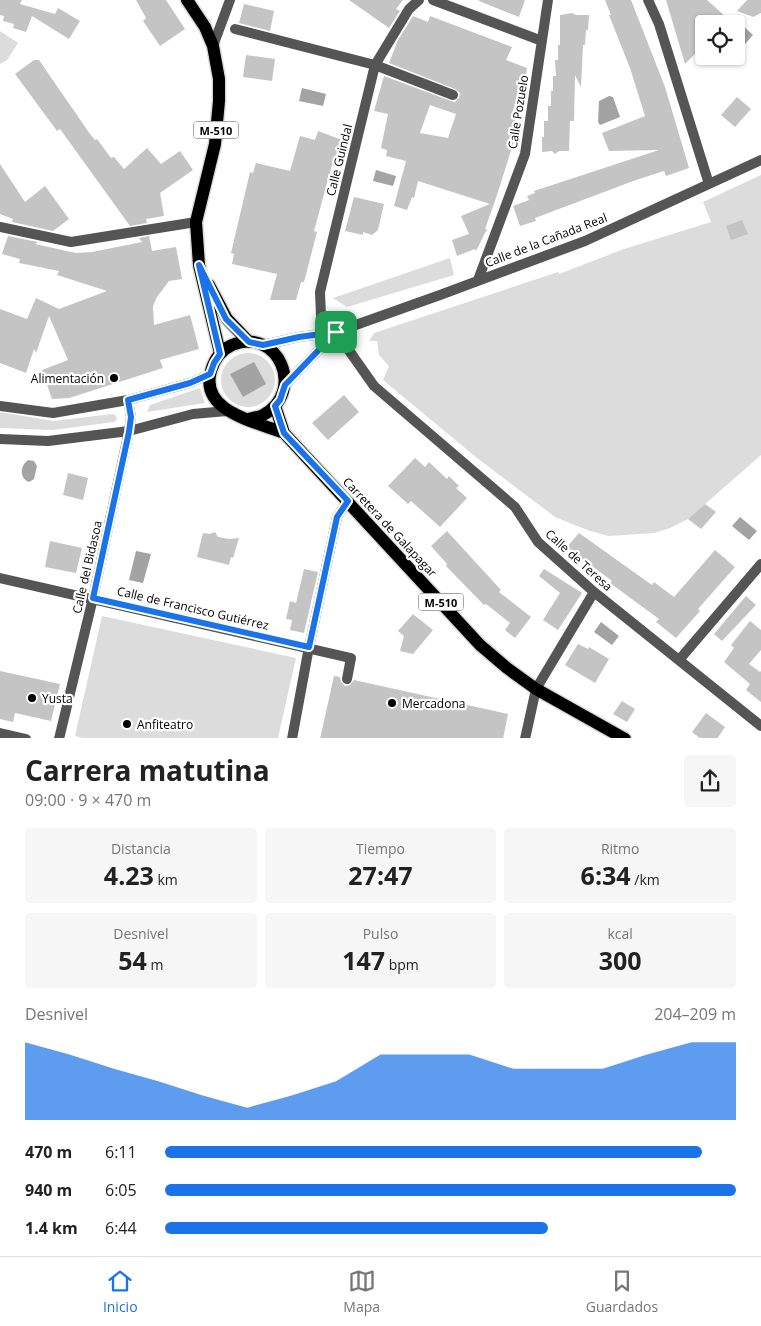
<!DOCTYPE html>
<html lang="es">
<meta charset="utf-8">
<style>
:root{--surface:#fff;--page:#f6f6f6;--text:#222;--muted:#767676;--line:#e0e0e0;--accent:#1a73e8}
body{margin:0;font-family:"Open Sans",sans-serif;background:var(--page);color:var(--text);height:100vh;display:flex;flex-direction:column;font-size:19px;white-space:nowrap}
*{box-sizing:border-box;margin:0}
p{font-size:16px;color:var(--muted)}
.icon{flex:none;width:28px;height:28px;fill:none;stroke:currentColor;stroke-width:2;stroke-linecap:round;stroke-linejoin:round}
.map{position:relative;height:738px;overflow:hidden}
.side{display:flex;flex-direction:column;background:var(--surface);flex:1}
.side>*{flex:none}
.controls{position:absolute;left:695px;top:15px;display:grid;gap:10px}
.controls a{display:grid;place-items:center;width:50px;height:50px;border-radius:5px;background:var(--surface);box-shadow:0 1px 4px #0004;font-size:25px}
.pin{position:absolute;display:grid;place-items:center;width:42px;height:42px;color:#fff;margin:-21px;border-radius:10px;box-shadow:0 2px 8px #0006}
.round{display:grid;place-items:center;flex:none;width:52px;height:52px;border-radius:5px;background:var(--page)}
.summary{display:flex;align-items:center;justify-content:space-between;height:85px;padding:0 25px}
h1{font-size:28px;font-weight:700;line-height:38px}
.stats{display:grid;grid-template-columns:repeat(3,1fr);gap:8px;height:85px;padding:5px 25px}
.stats div{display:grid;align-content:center;border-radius:5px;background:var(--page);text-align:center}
.stats b{font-size:25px;font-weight:700}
.stats small{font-size:14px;font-weight:400}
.stats p{font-size:14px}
.chart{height:140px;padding:10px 25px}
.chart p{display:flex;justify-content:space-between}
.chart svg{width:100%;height:90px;margin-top:5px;fill:var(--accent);opacity:.7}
ul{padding:0 25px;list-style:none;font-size:16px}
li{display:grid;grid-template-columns:80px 60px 1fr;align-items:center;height:38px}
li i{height:12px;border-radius:6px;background:var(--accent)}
.tabs{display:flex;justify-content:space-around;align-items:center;height:70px;border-top:1px solid var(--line);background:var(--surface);font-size:14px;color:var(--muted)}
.tabs a{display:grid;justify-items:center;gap:2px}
.tabs .active{color:var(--accent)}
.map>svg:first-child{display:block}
.green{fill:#dcdcdc}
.water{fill:#a3a3a3}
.building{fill:#c4c4c4;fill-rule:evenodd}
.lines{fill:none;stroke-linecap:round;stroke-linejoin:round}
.primary-casing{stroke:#dbdbdb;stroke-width:15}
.pedestrian{stroke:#555;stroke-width:10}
.minor{stroke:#555;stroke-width:10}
.tertiary{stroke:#555;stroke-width:10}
.primary{stroke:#000;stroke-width:12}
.route-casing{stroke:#fff;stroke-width:10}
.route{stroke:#1a73e8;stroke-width:6}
.poi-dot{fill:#000;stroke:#fff;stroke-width:2}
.labels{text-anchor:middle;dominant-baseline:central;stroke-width:4.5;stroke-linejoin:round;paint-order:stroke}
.shield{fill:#fff;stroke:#4c4c4c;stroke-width:1}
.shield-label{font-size:11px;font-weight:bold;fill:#000}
.street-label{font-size:12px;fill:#000;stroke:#fff}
.poi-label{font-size:12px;fill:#000;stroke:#fff;text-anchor:start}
</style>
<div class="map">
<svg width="761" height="739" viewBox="0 0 761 739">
<rect width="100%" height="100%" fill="#fff"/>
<!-- green -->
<path class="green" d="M0 31 18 43 7 60 0 64Z
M761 175V455L688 519 670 528 654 533 609 536 590 531 555 517 477 458 383 380 389 366 379 355 377 341H369L374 333 558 272 559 274 624 249 711 222 703 202Z
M450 258 454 275 347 307 333 298Z
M221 380a27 27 0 1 1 54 0a27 27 0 1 1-54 0Z
M200 388 205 403 147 412 150 405Z
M0 412 53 421 113 414 116 416 117 419 114 422 53 430 0 428Z
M102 616 296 658 278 738 86 739 75 736Z"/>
<!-- water -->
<path class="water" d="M735 18 753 35 745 44 736 36V24H730Z
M302 88 326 94 323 106 299 101Z
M609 96 613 97 620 117 600 125 598 122 599 101Z
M376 170 396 176 393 186 373 181Z
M254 362 266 384 243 397 230 374Z
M28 460 34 461 37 466 34 479 29 482C19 478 20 466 28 460Z
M740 517 757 531 749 540 732 526Z
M136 551 151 554 143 583 129 580Z
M601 622 619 636 612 645 594 632Z"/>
<!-- building -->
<path class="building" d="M0 0H22L20 4 55 14 58 8 80 21 69 39 32 16 26 32 13 28 14 24 3 21 4 16 0 15Z
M136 0H166L185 29 160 46 143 21 146 18Z
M349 0H403L396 9 400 11 389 28Z
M479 0H525L519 17 479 1Z
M605 0H631L665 87 689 168 666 176 664 171 636 180 535 218 536 221 520 226 513 206 529 200 527 196 535 193 534 191 659 150 609 151 602 133 645 116 630 68 609 15H611Z
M666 0H707L734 24H704V45L685 64Z
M747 0H761V13L753 17 737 11Z
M244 4 274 11 270 31 239 23Z
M572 13 576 15H589L588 30H586L585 45H583L581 87 575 75 574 121H570L569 151H559L555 154 552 151 542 152V137H544V121H548V106H551V91H553V76H556L555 60H558V45H560V15Z
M413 16 428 22 430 16 512 47 506 60 527 68 525 85 521 83 511 117 516 119 510 136 515 138 496 198 485 229H487L476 251 475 249 457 256 452 240 469 234 461 216 490 204 418 181 414 198 412 197 407 210 394 206 406 161 386 156 387 150 381 148 388 114 374 111 384 76 451 101 455 102 459 98 460 93 455 89 389 63 398 40ZM430 105 456 114 448 138 420 133Z
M246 55 275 59 272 81 243 77Z
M34 60H39L90 134 95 140 97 139 111 158 114 157 124 169 147 148 161 164 180 151 193 170 160 193 164 216 146 219 147 223 130 226 60 129 57 131 15 74Z
M737 97 751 109 735 127 721 115Z
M318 131 342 140 334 166 332 165 324 194 314 231 317 232 304 282H301L296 300H270L277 274 232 264 234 254 231 253 250 172 253 173 256 163 290 171 300 136 315 140Z
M0 164 25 202 45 186 69 219 53 231 12 222 13 219 0 214Z
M354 197 384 204 378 230 372 235 363 232V235L345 231Z
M742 220 748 234 731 240 726 226Z
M8 236 38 242 35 244 76 253 92 252 142 242 139 238 149 236 152 251 176 247 182 279 169 281 157 297 153 306 154 325 190 315 199 349 160 360 163 368 69 398 52 399 42 370 68 360 49 316 36 353 34 349 26 373 0 363V309L27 319 36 298 59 309 107 291 57 275 59 271 19 263 20 259 2 254Z
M344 395 359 412 328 440 312 423Z
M415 458 425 467 429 462 447 479 449 476 459 486 456 488 467 498 440 527 411 501 408 504 388 486Z
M68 473 88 478 83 500 63 495Z
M705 504 716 512 701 529 688 519Z
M447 531 501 590 499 592 531 617 515 638 505 630 510 623 486 604 484 605 446 566 447 564 431 546Z
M215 532 218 537 229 539 239 538 233 558 231 557 229 565 197 557 203 533 209 534Z
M579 533 652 585 654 582 674 597 715 550 735 567 698 609 700 611 676 638 656 622 659 619 610 583 612 581 567 547Z
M50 541 82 548 76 573 45 567Z
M304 569 318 572 304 633 290 630 292 620 286 619 290 601 296 603Z
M544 569 582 593 558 630 543 620 560 593 539 576Z
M746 596 756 605 722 641 714 634Z
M413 614 433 630 413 654 400 651 404 636 398 631Z
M750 621 761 630V650L749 664 760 672 761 671V702L746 690 750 684 724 662 734 648 731 645Z
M578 644 588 649 589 647 609 659 595 683 565 665Z
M0 671 60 684 51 721 15 713 13 722 0 719Z
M334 676 340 677 341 682 345 686 350 685 354 680 508 714 503 739H320Z
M622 701 635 709 627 722 613 714Z
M706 713 725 727 717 739H701L692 732Z"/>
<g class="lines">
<!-- primary casing -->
<g class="primary-casing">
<path id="primary" d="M187 0 205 27 213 46 219 79V101L215 144 196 222 199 265 220 353
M209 285 227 319 249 342
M275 406 284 433 480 645 507 668 536 689 625 739
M248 419C253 418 259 417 263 415 306 392 279 326 232 345 221 350 214 360 211 371 199 412 257 422 284 433"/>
</g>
<!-- pedestrian -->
<path class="pedestrian" d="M235 29 375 65"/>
<!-- minor -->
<path class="minor" d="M419 0 409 9 375 65 320 292 321 316 336 332 374 386 515 507 538 542 594 592 761 726
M433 0 542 41
M648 0 659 24 709 184
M213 46 230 0
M375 65 453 95
M0 227 71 242 196 222
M478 280 525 154 548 0
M263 345 299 337 336 332 440 295 585 241 761 160
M285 385 336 332
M0 578 351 658 347 679
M679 660 761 564
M0 733 26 739
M59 739 93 598 129 431 131 417 128 400
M292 739 309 647 337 517 348 501
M525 739 536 689 594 592"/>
<!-- tertiary -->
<path class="tertiary" d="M0 406 53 413 128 400 190 383 210 374
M0 439 48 441 129 431 193 414 227 411"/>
<!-- primary -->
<use href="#primary" class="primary"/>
</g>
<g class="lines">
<!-- route casing -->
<g class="route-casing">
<path id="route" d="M199 265 226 319 249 342 263 345 299 337 336 332 285 385 280 400 275 406 284 433 348 501 337 517 309 647 93 598 129 432 131 417 128 400 190 383 210 374 214 363 220 354Z"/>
</g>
<!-- route -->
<use href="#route" class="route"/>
</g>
<!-- markers -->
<g class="poi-dot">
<circle cx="114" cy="378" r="5"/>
<circle cx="32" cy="698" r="5"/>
<circle cx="392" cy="703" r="5"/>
<circle cx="127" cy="724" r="5"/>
</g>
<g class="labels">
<!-- shield labels -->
<g class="shield">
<rect x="193.5" y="121.5" width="45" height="17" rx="4"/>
<rect x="418.5" y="593.5" width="45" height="17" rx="4"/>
</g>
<g class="shield-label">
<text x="216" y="130">M-510</text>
<text x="441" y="602">M-510</text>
</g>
<!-- street labels -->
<g class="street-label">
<text transform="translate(518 112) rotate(-81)">Calle Pozuelo</text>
<text transform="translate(339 160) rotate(-76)">Calle Guindal</text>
<text transform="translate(546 240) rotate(-21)">Calle de la Cañada Real</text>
<text transform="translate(390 527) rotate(47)">Carretera de Galapagar</text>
<text transform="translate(579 560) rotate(42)">Calle de Teresa</text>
<text transform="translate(87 567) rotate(-77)">Calle del Bidasoa</text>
<text transform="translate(193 608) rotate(13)">Calle de Francisco Gutiérrez</text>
</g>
<!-- poi labels -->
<g class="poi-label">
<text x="104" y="378" text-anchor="end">Alimentación</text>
<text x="42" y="698">Yusta</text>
<text x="402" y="703">Mercadona</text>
<text x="137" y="724">Anfiteatro</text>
</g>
</g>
</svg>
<div class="controls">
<a><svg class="icon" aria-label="locate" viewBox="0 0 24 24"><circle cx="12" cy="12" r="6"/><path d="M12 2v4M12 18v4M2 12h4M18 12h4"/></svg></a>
</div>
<div class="pin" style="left:336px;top:332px;background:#1e9e55"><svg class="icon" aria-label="arrive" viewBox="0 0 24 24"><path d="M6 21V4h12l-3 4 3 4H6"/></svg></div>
</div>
<section class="side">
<div class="summary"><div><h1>Carrera matutina</h1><p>09:00 · 9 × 470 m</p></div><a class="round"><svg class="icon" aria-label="share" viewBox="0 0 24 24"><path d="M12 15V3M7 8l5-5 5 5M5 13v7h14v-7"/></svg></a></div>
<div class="stats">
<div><p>Distancia</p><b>4.23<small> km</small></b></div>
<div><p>Tiempo</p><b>27:47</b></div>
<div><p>Ritmo</p><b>6:34<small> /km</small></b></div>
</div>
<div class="stats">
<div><p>Desnivel</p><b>54<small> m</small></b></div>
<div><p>Pulso</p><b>147<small> bpm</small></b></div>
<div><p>kcal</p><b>300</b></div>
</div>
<div class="chart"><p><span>Desnivel</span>204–209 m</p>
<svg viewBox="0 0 160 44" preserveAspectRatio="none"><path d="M0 44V6L10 12L20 19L30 25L40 32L50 38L60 32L70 25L80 12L90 12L100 12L110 19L120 19L130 19L140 12L150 6L160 6V44z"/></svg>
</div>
<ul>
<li><b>470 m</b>6:11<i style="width:94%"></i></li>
<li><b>940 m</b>6:05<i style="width:100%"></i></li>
<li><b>1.4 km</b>6:44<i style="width:67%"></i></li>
</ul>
</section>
<nav class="tabs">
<a class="active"><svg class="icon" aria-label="home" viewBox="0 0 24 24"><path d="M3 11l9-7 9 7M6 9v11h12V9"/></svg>Inicio</a>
<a><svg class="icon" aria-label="map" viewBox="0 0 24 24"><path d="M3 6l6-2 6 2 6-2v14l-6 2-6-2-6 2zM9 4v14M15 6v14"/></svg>Mapa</a>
<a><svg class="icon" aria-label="saved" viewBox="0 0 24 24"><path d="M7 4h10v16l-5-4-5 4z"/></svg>Guardados</a>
</nav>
